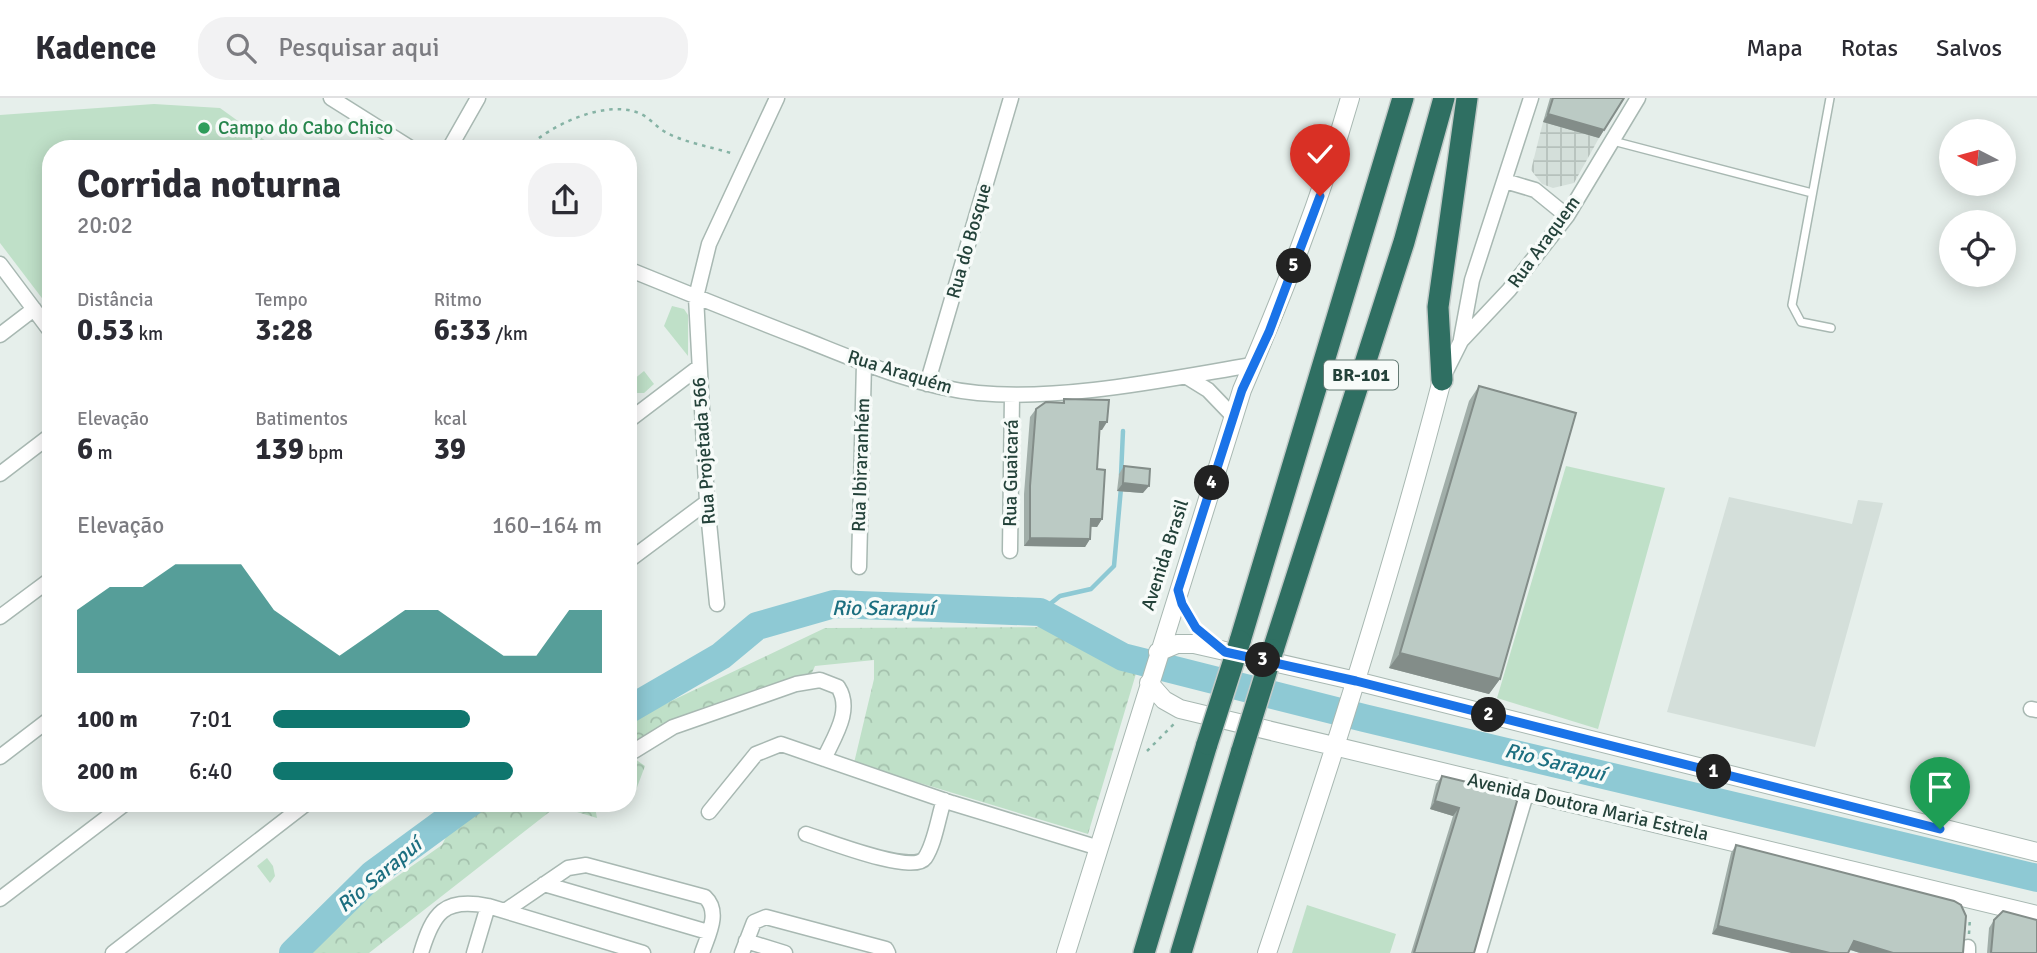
<!DOCTYPE html>
<html lang="pt">
<meta charset="utf-8">
<style>
:root{--surface:#fff;--page:#f2f2f3;--text:#2b2b33;--muted:#7c7c81;--line:#e1e1e2;--accent:#0f766e}
body{margin:0;font-family:Signika,sans-serif;background:var(--page);color:var(--text);height:100vh;display:flex;flex-direction:column;font-size:26px;white-space:nowrap}
*{box-sizing:border-box;margin:0}
p{font-size:23px;color:var(--muted)}
.icon{flex:none;width:38px;height:38px;fill:none;stroke:currentColor;stroke-width:2;stroke-linecap:round;stroke-linejoin:round}
.map{position:relative;flex:1;overflow:hidden}
.details{position:absolute;left:42px;top:42px;width:595px;height:672px;display:flex;flex-direction:column;background:var(--surface);border-radius:28px;box-shadow:0 4px 18px #0003}
.details>*{flex:none}
.needle{width:46px;rotate:276deg}
.tools{position:absolute;left:1939px;top:21px;display:grid;gap:14px}
.tools a{display:grid;place-items:center;width:77px;height:77px;border-radius:50%;background:var(--surface);box-shadow:0 4px 18px #0003;font-size:35px}
.pin{position:absolute;display:grid;place-items:center;width:60px;height:60px;color:#fff;margin:-72px -30px;border-radius:50% 50% 50% 0;rotate:-45deg;box-shadow:0 0 7px #0007}
.pin .icon{rotate:45deg}
.km{position:absolute;width:35px;height:35px;margin:-18px;border-radius:50%;background:#222;color:#fff;font-size:19px;line-height:35px;text-align:center}
.round{display:grid;place-items:center;flex:none;width:74px;height:74px;border-radius:28px;background:var(--page)}
.overview{display:flex;align-items:center;justify-content:space-between;height:119px;padding:0 35px}
h1{font-size:38px;font-weight:700;line-height:52px}
.stats{display:grid;grid-template-columns:repeat(3,1fr);gap:10px;height:119px;padding:7px 35px}
.stats div{display:grid;align-content:center}
.stats b{font-size:30px;font-weight:700}
.stats small{font-size:19px;font-weight:400}
.stats p{font-size:19px}
.chart{height:196px;padding:14px 35px}
.chart p{display:flex;justify-content:space-between}
.chart svg{width:100%;height:126px;margin-top:7px;fill:var(--accent);opacity:.7}
ul{padding:0 35px;list-style:none;font-size:23px}
li{display:grid;grid-template-columns:112px 84px 1fr;align-items:center;height:52px}
li i{height:18px;border-radius:9px;background:var(--accent)}
header{display:flex;align-items:center;gap:42px;box-sizing:border-box;height:98px;padding:0 35px;background:var(--surface);border-bottom:2px solid var(--line)}
header strong{font-size:33px}
nav{display:flex;gap:38px;margin-inline-start:auto;font-size:24px}
.search{width:490px;height:63px;background:var(--page);display:flex;align-items:center;gap:18px;box-sizing:border-box;padding:0 24px;border-radius:28px;color:var(--muted);font-size:26px}
.map>svg:first-child{display:block}
.built{fill:#d4dfda}
.industrial{fill:url(#industrial-grid)}
.green{fill:#bfe0c8}
.forest{fill:url(#forest-crowns)}
.lines{fill:none;stroke-linecap:round;stroke-linejoin:round}
.stream{stroke:#8ec9d4;stroke-width:4.5}
.river{stroke:#8ec9d4;stroke-width:28}
.service-casing{stroke:#a8b8b2;stroke-width:10}
.minor-casing{stroke:#a8b8b2;stroke-width:17}
.tertiary-casing{stroke:#a8b8b2;stroke-width:20}
.motorway-casing{stroke:#c2cac8;stroke-width:24}
.path{stroke:#86b3a5;stroke-width:2.5;stroke-dasharray:3.5 5;stroke-linecap:butt}
.service{stroke:#fff;stroke-width:7}
.minor{stroke:#fff;stroke-width:14}
.tertiary{stroke:#fff;stroke-width:18}
.motorway{stroke:#2f6f62;stroke-width:21}
.motorway-bridge-casing{stroke:#c2cac8;stroke-width:24;stroke-linecap:butt}
.motorway-bridge{stroke:#2f6f62;stroke-width:21}
.wall{fill:#a1aea9}
.shaded-wall{fill:#838d89}
.building{fill:#bbcac4;stroke:#838d89;stroke-width:2}
.route-casing{stroke:#fff;stroke-width:14}
.route{stroke:#1a73e8;stroke-width:9}
.leisure-dot{fill:#2e9e5b;stroke:#f7fbf9;stroke-width:2.5}
.labels{text-anchor:middle;dominant-baseline:central;stroke-width:7;stroke-linejoin:round;paint-order:stroke}
.shield{fill:#f7fbf9;stroke:#637a73;stroke-width:2}
.shield-label{font-size:18px;font-weight:bold;fill:#24423a}
.leisure-label{font-size:19px;fill:#27864d;stroke:#f7fbf9;text-anchor:start}
.street-label{font-size:19px;fill:#24423a;stroke:#f7fbf9}
.water-label{font-size:21px;font-style:italic;fill:#1c6f80;stroke:#f7fbf9}
</style>
<header>
<strong>Kadence</strong>
<div class="search"><svg class="icon" aria-label="search" viewBox="0 0 24 24"><circle cx="10" cy="10" r="6"/><path d="M15 15l6 6"/></svg>Pesquisar aqui</div>
<nav><a>Mapa</a><a>Rotas</a><a>Salvos</a></nav>
</header>
<div class="map">
<svg width="2037" height="855" viewBox="0 0 2037 855">
<defs>
<pattern id="industrial-grid" width="8" height="8" patternUnits="userSpaceOnUse" patternTransform="scale(1.75)"><rect width="8" height="8" fill="#d4dfda"/><path d="M0 4h8M4 0v8" fill="none" stroke="#b6c1bc"/></pattern>
<pattern id="forest-crowns" width="20" height="18" patternUnits="userSpaceOnUse" patternTransform="scale(1.75)"><rect width="20" height="18" fill="#bfe0c8"/><path d="M2 6a3 3 0 1 1 6 0M12 15a3 3 0 1 1 6 0" fill="none" stroke="#a4c1ad"/></pattern>
</defs>
<rect width="100%" height="100%" fill="#e6efeb"/>
<!-- built -->
<path class="built" d="M1729 399 1852 426 1858 402 1883 405 1815 649 1667 614Z"/>
<!-- industrial -->
<path class="industrial" d="M1543 24 1599 40 1574 85 1553 90 1542 86 1531 72Z"/>
<!-- green -->
<path class="green" d="M154 6 220 10 277 51H51V212L0 145V17Z
M672 208 684 211 688 217V258L664 228Z
M644 273 654 286 644 295H633L628 286Z
M1566 368 1665 390 1598 631 1497 600Z
M267 760 273 768 275 778 270 785 257 768Z
M1307 807 1396 836 1390 855H1292Z"/>
<!-- forest -->
<path class="forest" d="M1054 529 1122 566 1138 569 1088 736 854 665 874 581V562L815 568 811 577 649 635 628 652V627L650 613 825 530Z
M628 656 645 668 636 692 628 688Z
M485 705H602L595 709 597 720 557 708 369 855H312L359 805 442 747 454 723Z"/>
<g class="lines">
<!-- stream -->
<path class="stream" d="M1121 377 1123 333
M1040 514 1060 498 1091 491 1114 468 1121 390"/>
<!-- river -->
<path class="river" d="M628 612 721 558 757 528 834 506 1040 514 1123 559 1364 620 2037 780
M293 855 373 776 470 705"/>
<!-- service casing -->
<g class="service-casing">
<path id="service" d="M1830 0 1792 207 1801 224 1831 230
M1613 43 1812 95"/>
</g>
<!-- minor casing -->
<g class="minor-casing">
<path id="minor" d="M331 0 412 51
M449 51 478 0
M1505 83 1535 92 1567 118
M0 166 51 234
M628 171C687 195 746 219 806 242 861 264 918 289 978 295 1064 303 1167 281 1252 267
M0 237 34 211
M1461 241 1472 182 1531 0
M1444 277 1461 243 1509 192 1567 118 1638 0
M1187 279 1208 292 1233 318
M927 286 1011 0
M628 323 699 269
M0 376 51 337
M1010 453 1012 297
M628 463 707 404
M859 469 864 265
M717 506 707 404 696 199 709 146 777 0
M0 519 51 481
M2031 611 2037 612
M634 653 673 629 796 586 820 582 838 589C853 612 834 639 824 661
M0 659 51 620
M709 714 756 656 781 646 952 705 1099 750
M806 736C825 742 913 777 925 760 935 745 938 720 944 702
M544 786 708 834
M0 801 126 705
M505 813 568 770 586 767 705 799C721 814 708 837 702 855
M746 843 785 855
M113 855 307 705
M421 855C433 815 444 799 488 808L643 855
M474 855 488 808
M742 855 754 824 766 819 886 851 888 855
M1479 855 1527 693
M1968 855V849"/>
</g>
<!-- tertiary casing -->
<g class="tertiary-casing">
<path id="tertiary" d="M1158 554 1177 546H1194L1356 583 2037 754
M1149 585 1164 602 1180 611 2037 817
M1066 855 1242 292C1283 196 1321 101 1350 0
M1267 855C1331 665 1392 475 1442 282"/>
</g>
<!-- motorway casing -->
<g class="motorway-casing">
<path id="motorway" d="M1442 282 1438 209 1467 0
M1240 543 1403 0
M1273 552 1404 144 1444 0
M1144 855 1207 646
M1181 855 1242 652"/>
</g>
<!-- path -->
<path class="path" d="M526 51C550 27 607 0 641 16 650 20 657 30 667 35 686 45 712 49 734 56
M49 204C45 191 41 175 51 165
M1187 518 1195 530
M1147 653 1174 626
M1969 836 1970 819"/>
<!-- service -->
<use href="#service" class="service"/>
<!-- minor -->
<use href="#minor" class="minor"/>
<!-- tertiary -->
<use href="#tertiary" class="tertiary"/>
<!-- motorway -->
<use href="#motorway" class="motorway"/>
<!-- motorway-bridge casing -->
<g class="motorway-bridge-casing">
<path id="motorway-bridge" d="M1207 646 1240 543
M1242 652 1273 552"/>
</g>
<!-- motorway-bridge -->
<use href="#motorway-bridge" class="motorway-bridge"/>
</g>
<!-- wall -->
<path class="wall" d="M1550 0H1624L1599 40 1543 24Z
M1479 288 1500 581 1489 596 1389 570 1469 303Z
M1064 301 1102 332H1099L1097 371 1102 421 1097 429H1091L1090 441 1085 449 1024 448V396L1030 319 1036 311 1062 305Z
M1124 368 1143 395 1117 393 1119 376Z
M1442 678 1513 695 1474 855H1411L1453 718 1430 711 1436 686Z
M1736 747 1860 855 1850 852 1712 836 1731 755Z
M1994 822 2037 855H1987L1989 830Z"/>
<!-- shaded-wall -->
<path class="shaded-wall" d="M1548 16 1604 32 1599 40 1543 24Z
M1100 324H1107L1102 332H1094Z
M1123 385 1149 388 1143 395 1117 393Z
M1091 421H1102L1097 429 1086 428Z
M1030 440 1090 441 1085 449 1024 448Z
M1400 555 1500 581 1489 596 1389 570Z
M1435 703 1459 710 1453 718 1430 711Z
M1718 828 1830 855H1791L1712 836Z
M1854 843 1893 855H1860L1848 851Z"/>
<!-- building -->
<path class="building" d="M1553 0H1624L1604 32 1548 16Z
M1479 288 1576 315 1500 581 1400 555Z
M1064 301 1109 302 1107 324H1100L1097 371 1105 372 1102 421H1091L1090 441 1030 440V388L1036 311 1046 304 1064 305Z
M1124 368 1150 371 1149 388 1123 385Z
M1442 678 1513 695 1517 703 1474 855H1414L1459 710 1435 703Z
M1736 747 1954 803 1961 807 1966 818 1963 855H1893L1854 843 1848 855H1830L1718 828Z
M2003 813 2037 822V855H1991L1994 822Z"/>
<g class="lines">
<!-- route casing -->
<g class="route-casing">
<path id="route" d="M1320 98 1269 234 1242 292 1178 492 1182 506 1196 530 1225 554 1356 583 1940 731"/>
</g>
<!-- route -->
<use href="#route" class="route"/>
</g>
<!-- markers -->
<circle class="leisure-dot" cx="204" cy="30" r="7"/>
<g class="labels">
<!-- shield labels -->
<rect class="shield" x="1324" y="262.5" width="74" height="29" rx="5"/>
<g class="shield-label">
<text x="1361" y="277">BR-101</text>
</g>
<!-- leisure labels -->
<g class="leisure-label">
<text x="218" y="30">Campo do Cabo Chico</text>
</g>
<!-- street labels -->
<g class="street-label">
<text transform="translate(969 143) rotate(-74)">Rua do Bosque</text>
<text transform="translate(1544 144) rotate(-54)">Rua Araquem</text>
<text transform="translate(900 274) rotate(17)">Rua Araquém</text>
<text transform="translate(704 353) rotate(-94)">Rua Projetada 566</text>
<text transform="translate(861 367) rotate(-88)">Rua Ibiraranhém</text>
<text transform="translate(1011 375) rotate(-89)">Rua Guaicará</text>
<text transform="translate(1165 457) rotate(-72)">Avenida Brasil</text>
<text transform="translate(1588 709) rotate(13)">Avenida Doutora Maria Estrela</text>
</g>
<!-- water labels -->
<g class="water-label">
<text x="883" y="510">Rio Sarapuí</text>
<text transform="translate(1555 664) rotate(14)">Rio Sarapuí</text>
<text transform="translate(379 777) rotate(-40)">Rio Sarapuí</text>
</g>
</g>
</svg>
<div class="tools">
<a><svg class="needle" viewBox="-14 -14 28 28"><path d="M0-13l5 13h-10z" fill="#e53935"/><path d="M0 13l5-13h-10z" fill="#7c7c81"/></svg></a>
<a><svg class="icon" aria-label="locate" viewBox="0 0 24 24"><circle cx="12" cy="12" r="6"/><path d="M12 2v4M12 18v4M2 12h4M18 12h4"/></svg></a>
</div>
<div class="pin" style="left:1940px;top:731px;background:#1e9e55"><svg class="icon" aria-label="arrive" viewBox="0 0 24 24"><path d="M6 21V4h12l-3 4 3 4H6"/></svg></div>
<div class="pin" style="left:1320px;top:98px;background:#d93025"><svg class="icon" aria-label="check" viewBox="0 0 24 24"><path d="M5 12l5 5 9-10"/></svg></div>
<b class="km" style="left:1714px;top:674px">1</b>
<b class="km" style="left:1489px;top:617px">2</b>
<b class="km" style="left:1263px;top:562px">3</b>
<b class="km" style="left:1212px;top:385px">4</b>
<b class="km" style="left:1294px;top:168px">5</b>
<section class="details">
<div class="overview"><div><h1>Corrida noturna</h1><p>20:02</p></div><a class="round"><svg class="icon" aria-label="share" viewBox="0 0 24 24"><path d="M12 15V3M7 8l5-5 5 5M5 13v7h14v-7"/></svg></a></div>
<div class="stats">
<div><p>Distância</p><b>0.53<small> km</small></b></div>
<div><p>Tempo</p><b>3:28</b></div>
<div><p>Ritmo</p><b>6:33<small> /km</small></b></div>
</div>
<div class="stats">
<div><p>Elevação</p><b>6<small> m</small></b></div>
<div><p>Batimentos</p><b>139<small> bpm</small></b></div>
<div><p>kcal</p><b>39</b></div>
</div>
<div class="chart"><p><span>Elevação</span>160–164 m</p>
<svg viewBox="0 0 160 44" preserveAspectRatio="none"><path d="M0 44V22L10 14L20 14L30 6L40 6L50 6L60 22L70 30L80 38L90 30L100 22L110 22L120 30L130 38L140 38L150 22L160 22V44z"/></svg>
</div>
<ul>
<li><b>100 m</b>7:01<i style="width:60%"></i></li>
<li><b>200 m</b>6:40<i style="width:73%"></i></li>
</ul>
</section>
</div>
